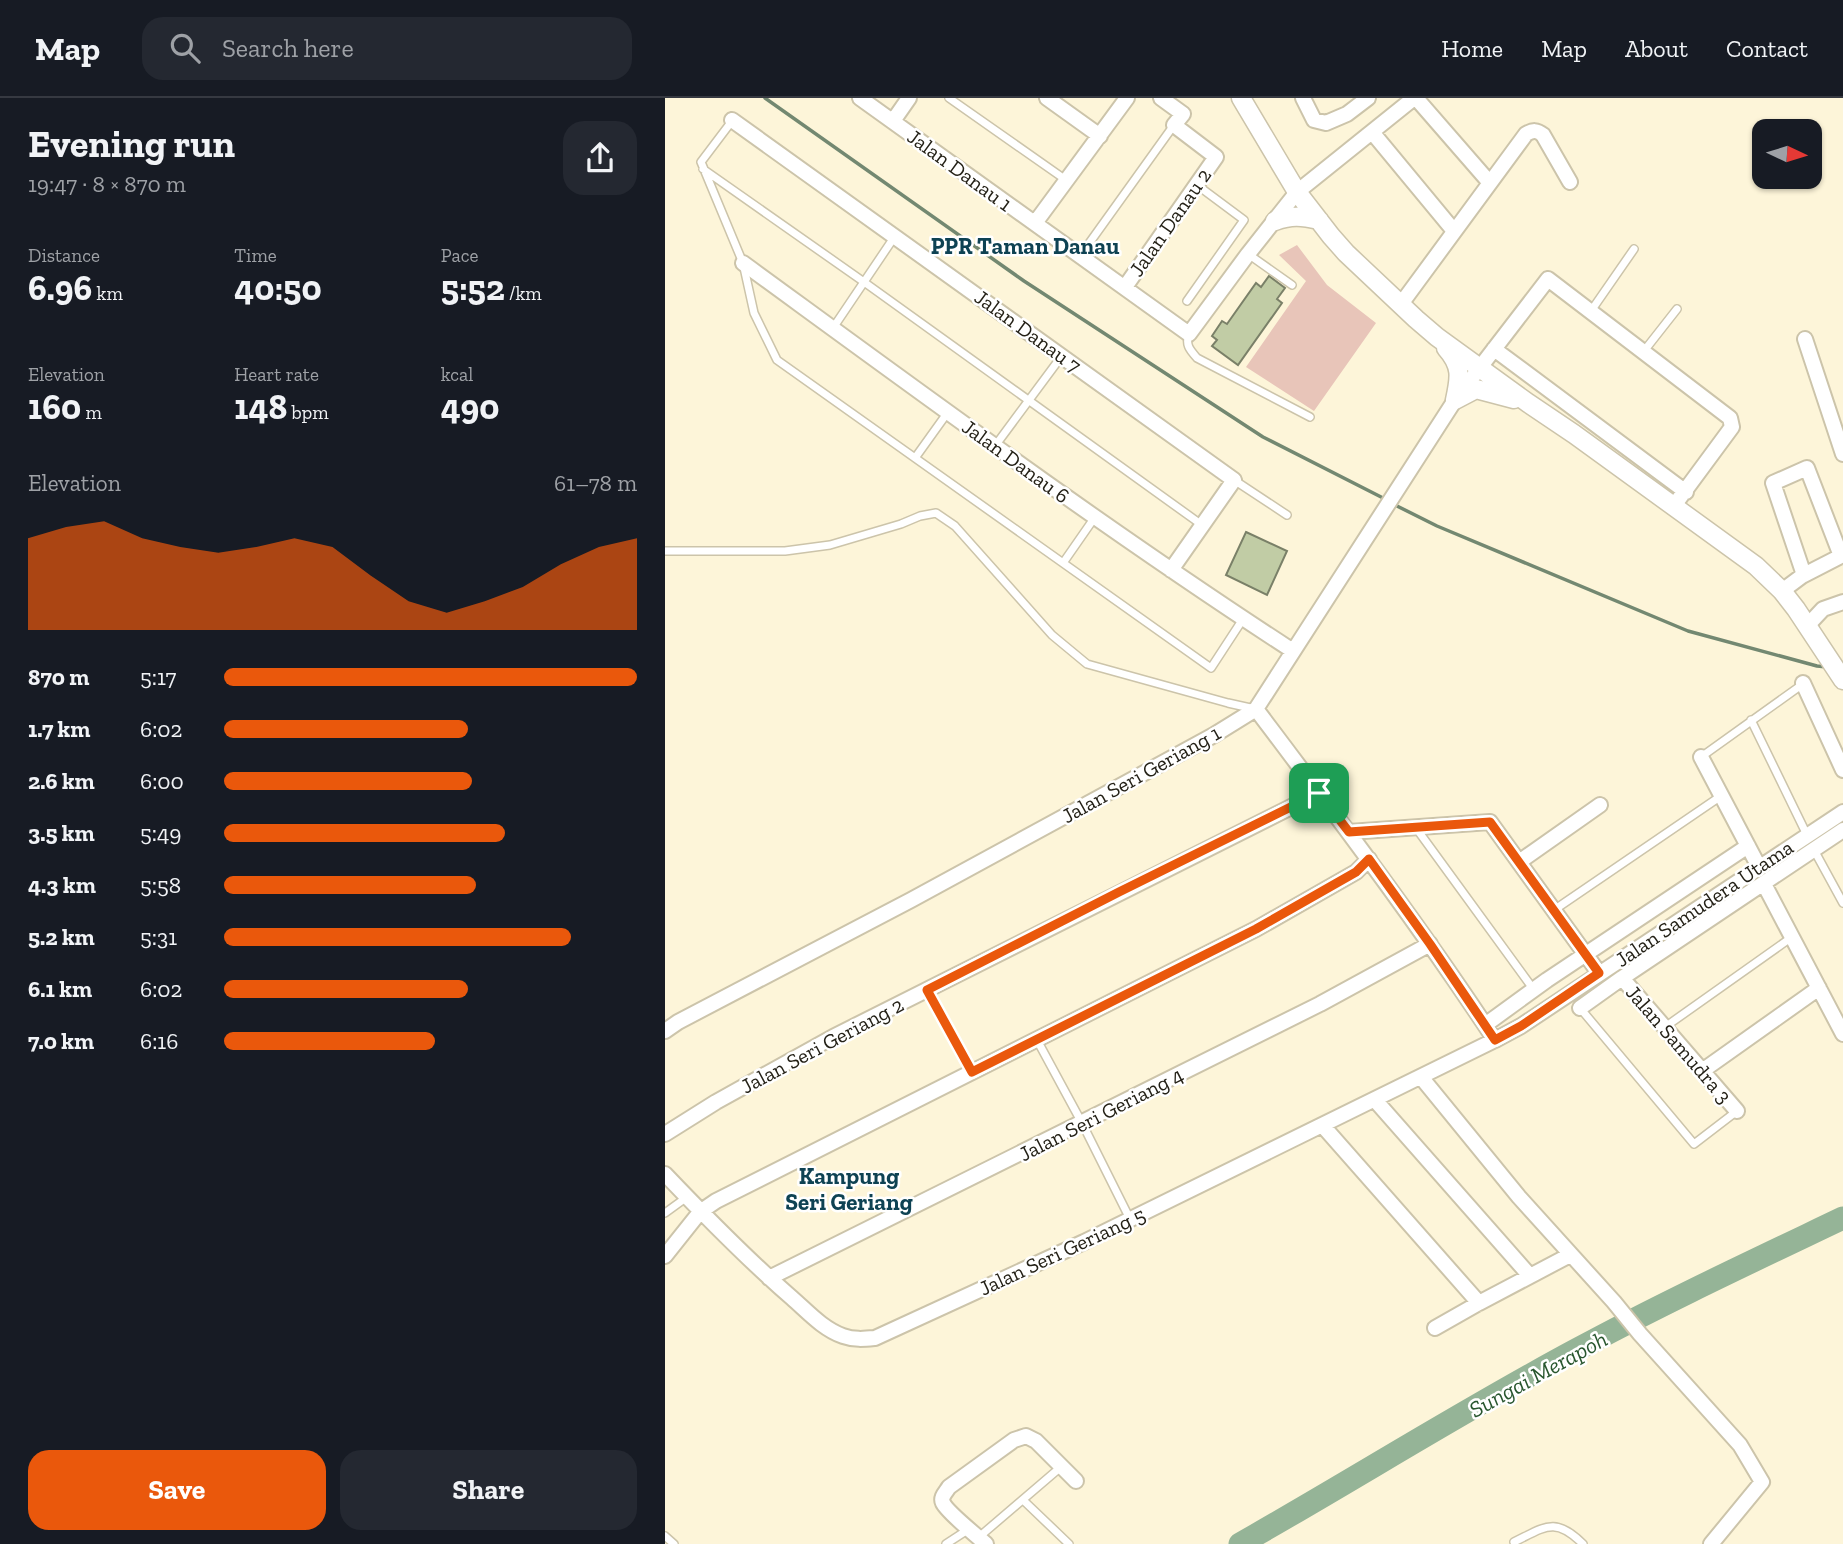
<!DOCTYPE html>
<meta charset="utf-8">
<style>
:root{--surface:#171b24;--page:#242831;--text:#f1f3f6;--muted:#9ea1a6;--line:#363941;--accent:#ea580c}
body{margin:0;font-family:"Zilla Slab",serif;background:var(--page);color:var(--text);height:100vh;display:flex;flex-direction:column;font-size:26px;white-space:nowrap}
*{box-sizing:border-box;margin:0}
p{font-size:23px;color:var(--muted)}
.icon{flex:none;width:38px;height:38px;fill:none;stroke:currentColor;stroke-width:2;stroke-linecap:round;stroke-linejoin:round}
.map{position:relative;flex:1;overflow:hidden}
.side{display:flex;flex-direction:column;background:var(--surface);width:665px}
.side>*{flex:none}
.needle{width:46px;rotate:94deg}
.buttons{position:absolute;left:1087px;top:21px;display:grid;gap:14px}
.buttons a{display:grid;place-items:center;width:70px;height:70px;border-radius:14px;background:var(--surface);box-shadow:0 2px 5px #0004;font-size:35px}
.pin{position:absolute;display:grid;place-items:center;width:60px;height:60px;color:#fff;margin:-30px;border-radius:14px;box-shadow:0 4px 10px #0006}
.round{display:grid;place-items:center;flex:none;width:74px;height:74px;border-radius:21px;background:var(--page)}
.summary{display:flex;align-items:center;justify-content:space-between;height:119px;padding:0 28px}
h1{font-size:38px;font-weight:700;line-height:52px}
.figures{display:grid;grid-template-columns:repeat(3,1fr);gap:10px;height:119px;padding:7px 28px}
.figures div{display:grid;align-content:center}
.figures b{font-size:35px;font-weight:700}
.figures small{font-size:19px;font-weight:400}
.figures p{font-size:19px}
.chart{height:196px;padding:14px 28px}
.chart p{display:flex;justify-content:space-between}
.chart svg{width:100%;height:126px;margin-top:7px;fill:var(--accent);opacity:.7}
.button{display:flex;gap:14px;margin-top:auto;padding:14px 28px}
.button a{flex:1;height:80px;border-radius:21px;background:var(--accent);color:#fff;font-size:28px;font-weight:700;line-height:80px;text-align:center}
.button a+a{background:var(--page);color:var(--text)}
ul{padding:0 28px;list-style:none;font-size:23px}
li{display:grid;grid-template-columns:112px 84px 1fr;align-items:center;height:52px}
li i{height:18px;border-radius:9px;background:var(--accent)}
header{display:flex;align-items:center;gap:42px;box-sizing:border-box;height:98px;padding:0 35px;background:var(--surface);border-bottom:2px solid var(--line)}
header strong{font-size:33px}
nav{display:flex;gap:38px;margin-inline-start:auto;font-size:24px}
.search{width:490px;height:63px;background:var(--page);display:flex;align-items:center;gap:18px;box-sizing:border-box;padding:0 24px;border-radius:21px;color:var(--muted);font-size:26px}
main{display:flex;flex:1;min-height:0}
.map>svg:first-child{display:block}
.green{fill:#e8c5b9}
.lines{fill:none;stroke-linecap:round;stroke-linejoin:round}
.stream{stroke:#738871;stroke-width:3.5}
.river{stroke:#95b497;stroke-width:23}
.building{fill:#c1cca5;stroke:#7a8068;stroke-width:2}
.service-casing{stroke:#ccc4aa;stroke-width:10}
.minor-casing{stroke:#ccc4aa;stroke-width:18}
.tertiary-casing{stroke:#ccc4aa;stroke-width:21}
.service{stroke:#fff;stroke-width:7}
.minor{stroke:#fff;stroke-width:14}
.tertiary{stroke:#fff;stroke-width:18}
.route-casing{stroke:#fff;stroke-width:14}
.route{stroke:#ea580c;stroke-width:9}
.labels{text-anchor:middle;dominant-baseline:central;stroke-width:5;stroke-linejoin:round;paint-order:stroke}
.street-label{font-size:21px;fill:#242117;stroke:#fff}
.neighbourhood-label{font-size:23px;font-weight:bold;fill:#0e4253;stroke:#fff}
.water-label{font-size:23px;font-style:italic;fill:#28562e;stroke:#fff}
</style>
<header>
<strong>Map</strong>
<div class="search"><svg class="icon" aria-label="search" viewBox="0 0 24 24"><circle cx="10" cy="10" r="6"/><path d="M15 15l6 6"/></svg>Search here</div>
<nav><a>Home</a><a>Map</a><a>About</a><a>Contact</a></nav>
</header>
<main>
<section class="side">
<div class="summary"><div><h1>Evening run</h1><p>19:47 · 8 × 870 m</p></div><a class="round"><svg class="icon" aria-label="share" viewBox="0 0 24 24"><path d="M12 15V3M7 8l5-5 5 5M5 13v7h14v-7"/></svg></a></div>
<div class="figures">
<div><p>Distance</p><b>6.96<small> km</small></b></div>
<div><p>Time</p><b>40:50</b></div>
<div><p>Pace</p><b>5:52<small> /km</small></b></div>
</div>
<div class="figures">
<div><p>Elevation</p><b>160<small> m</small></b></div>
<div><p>Heart rate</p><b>148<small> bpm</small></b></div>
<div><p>kcal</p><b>490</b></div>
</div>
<div class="chart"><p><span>Elevation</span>61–78 m</p>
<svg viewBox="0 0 160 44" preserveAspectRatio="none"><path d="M0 44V12L10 8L20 6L30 12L40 15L50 17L60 15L70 12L80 15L90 25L100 34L110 38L120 34L130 29L140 21L150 15L160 12V44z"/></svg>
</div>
<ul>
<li><b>870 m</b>5:17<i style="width:100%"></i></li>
<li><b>1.7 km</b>6:02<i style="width:59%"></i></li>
<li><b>2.6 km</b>6:00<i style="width:60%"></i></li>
<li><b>3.5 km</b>5:49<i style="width:68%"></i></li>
<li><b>4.3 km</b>5:58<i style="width:61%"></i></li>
<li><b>5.2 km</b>5:31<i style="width:84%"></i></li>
<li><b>6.1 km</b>6:02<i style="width:59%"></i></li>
<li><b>7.0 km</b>6:16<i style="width:51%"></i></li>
</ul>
<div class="button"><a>Save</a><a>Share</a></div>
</section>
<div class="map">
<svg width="1178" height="1446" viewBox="0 0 1178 1446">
<rect width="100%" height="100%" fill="#fdf5d9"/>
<!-- green -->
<path class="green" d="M632 147 662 187 711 225 649 313 581 269 641 183 614 157Z"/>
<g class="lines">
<!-- stream -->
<path class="stream" d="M100 0 359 183 598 339 722 402
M728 406 772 428 1023 533 1152 568 1162 569"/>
<!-- river -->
<path class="river" d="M575 1446C688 1382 797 1313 911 1252 998 1205 1088 1163 1178 1120"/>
</g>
<!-- building -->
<path class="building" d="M604 178 620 190 612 201 617 205 573 267 547 248 552 242 547 238 557 223 562 226 591 185 596 189Z
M581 434 622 453 602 497 561 477Z"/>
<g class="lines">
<!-- service casing -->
<g class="service-casing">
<path id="service" d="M284 0 401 82
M67 23 36 64 78 165 89 215 112 262 546 570 578 521
M38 71 199 184 537 427
M583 156 627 187
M415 158 509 27
M522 203 579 122 532 87
M926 213 969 151
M168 230 230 138
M524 236C520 247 525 252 532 260L645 319
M979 253 1012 211
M330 348 396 259
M250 360 283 314
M569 382 622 417
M0 453H120L165 447 236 426 255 418 271 415 290 428 387 537 422 566 563 605 590 611
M398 465 430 419
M1086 622 1142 737
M1036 659 1138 586
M751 730 869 892
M1149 752 1178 805
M889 812 1056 698
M262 892 307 974
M915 910 1029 1046 1072 1013
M1000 929 1127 839
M372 942 417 1025 465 1121
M0 1115 22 1099
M358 1402 404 1446
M0 1438 9 1446
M314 1439 397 1368
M849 1444C880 1429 890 1418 918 1446
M281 1446 304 1431"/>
</g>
<!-- minor casing -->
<g class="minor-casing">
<path id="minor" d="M195 0 524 236 583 156 632 94 749 0
M382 0 435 38
M638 0 649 22 661 25 682 16 703 0
M751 0 825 85
M67 22 569 382 506 472
M228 23 244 0
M707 34 789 133
M370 125 462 0
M78 165C259 297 440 431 628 553
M460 189 551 59 509 27 518 16 496 0
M736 206 861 36C868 32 872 32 878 37L905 84
M1140 241 1178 356
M829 251 1021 394
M1139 477 1108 385 1142 370 1176 458
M1117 493 1137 478 1178 457
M1143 527 1158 511 1178 504
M1138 585 1178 672
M591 611C673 720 755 828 830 942
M1036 659 1094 769
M684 734 825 724 934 875
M854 764 935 707
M1099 786 1178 936
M957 880 1072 1013
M915 910 957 880 1178 732
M820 927 882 882 1083 748
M0 933 13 924 246 802 549 637 591 611 790 302 883 181 1065 320 1067 329 1008 409
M1037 973 1154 890
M756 979 854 1099 949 1204 975 1236 1075 1347 1097 1384 1046 1446
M710 1002 865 1178
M658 1028 814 1205
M0 1036 51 1004 168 939 654 695
M0 1076C41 1119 82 1161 127 1200 143 1214 158 1231 178 1238 189 1242 199 1241 210 1240L419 1144 830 942 856 928 1178 714
M0 1158 35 1114 51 1103 591 831 691 774 704 761
M104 1180 655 906 765 846
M770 1230 814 1205 905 1157
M321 1446C312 1438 282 1414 278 1405 275 1399 281 1394 284 1389L349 1342 361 1338 371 1343 411 1383"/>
</g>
<!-- tertiary casing -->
<g class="tertiary-casing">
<path id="tertiary" d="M576 0 632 94 666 138 681 155 751 221 772 239 863 305 909 336 1091 468 1117 493 1131 511 1178 582
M610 123C626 117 637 118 654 122
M781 250C797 268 795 279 790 302
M790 302 811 291 849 301"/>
</g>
<!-- service -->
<use href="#service" class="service"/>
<!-- minor -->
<use href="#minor" class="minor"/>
<!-- tertiary -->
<use href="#tertiary" class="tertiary"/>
</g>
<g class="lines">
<!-- route casing -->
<g class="route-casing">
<path id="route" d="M654 695 684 734 825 724 934 875 856 928 830 942 765 846 704 761 691 774 591 831 307 974 262 892 454 794Z"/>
</g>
<!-- route -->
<use href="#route" class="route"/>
</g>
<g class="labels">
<!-- street labels -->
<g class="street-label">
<text transform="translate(295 72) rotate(36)">Jalan Danau 1</text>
<text transform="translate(505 124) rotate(-55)">Jalan Danau 2</text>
<text transform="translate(363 233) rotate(36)">Jalan Danau 7</text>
<text transform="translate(351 363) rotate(36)">Jalan Danau 6</text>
<text transform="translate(476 676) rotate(-29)">Jalan Seri Geriang 1</text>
<text transform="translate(1039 805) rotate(-34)">Jalan Samudera Utama</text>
<text transform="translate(1014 946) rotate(49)">Jalan Samudra 3</text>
<text transform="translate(157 947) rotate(-28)">Jalan Seri Geriang 2</text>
<text transform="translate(436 1016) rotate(-27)">Jalan Seri Geriang 4</text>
<text transform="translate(397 1153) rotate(-25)">Jalan Seri Geriang 5</text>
</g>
<!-- neighbourhood labels -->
<g class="neighbourhood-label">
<text x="360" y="148">PPR Taman Danau</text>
<text x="184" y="1078">Kampung<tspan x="184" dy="26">Seri Geriang</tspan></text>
</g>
<!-- water labels -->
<g class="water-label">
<text transform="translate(873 1276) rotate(-29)">Sungai Merapoh</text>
</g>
</g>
</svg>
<div class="buttons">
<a><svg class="needle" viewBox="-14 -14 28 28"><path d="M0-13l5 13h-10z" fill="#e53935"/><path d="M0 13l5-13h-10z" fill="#9ea1a6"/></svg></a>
</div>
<div class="pin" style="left:654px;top:695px;background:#1e9e55"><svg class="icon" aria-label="arrive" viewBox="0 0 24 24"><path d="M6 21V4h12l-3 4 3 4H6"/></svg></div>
</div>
</main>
